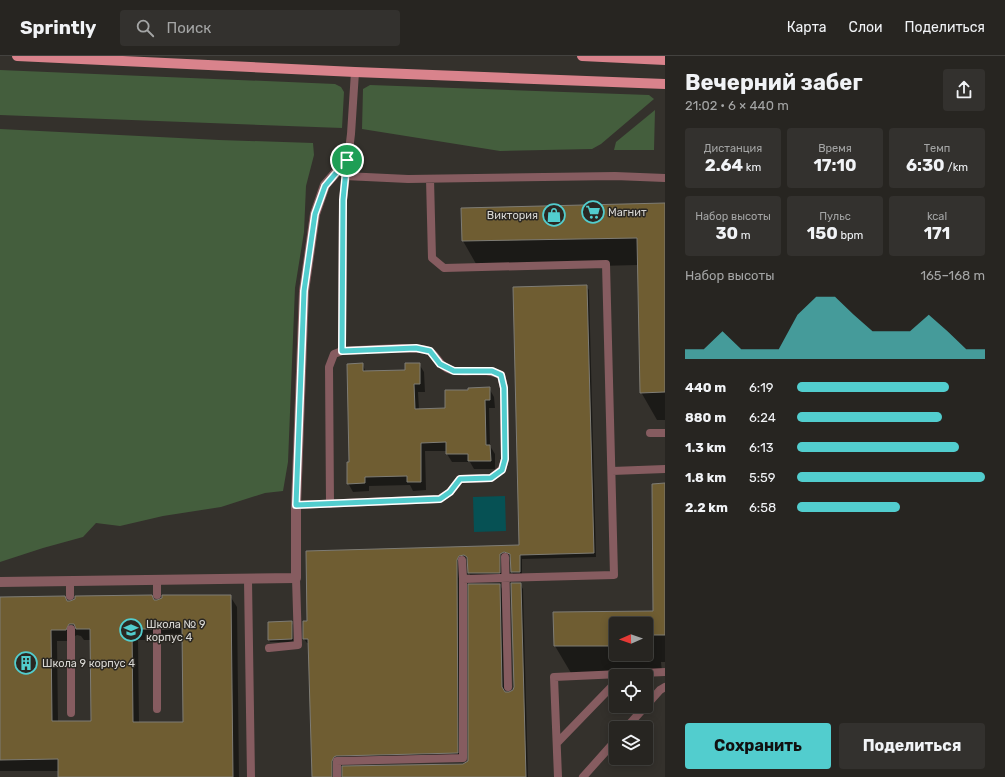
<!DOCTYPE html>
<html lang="ru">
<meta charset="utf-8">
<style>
:root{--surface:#272521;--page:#33312e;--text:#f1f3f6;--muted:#a4a5a5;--line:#43423f;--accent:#52cdce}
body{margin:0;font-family:Rubik,sans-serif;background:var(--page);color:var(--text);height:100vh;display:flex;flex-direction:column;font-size:15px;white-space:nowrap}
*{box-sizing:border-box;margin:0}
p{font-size:13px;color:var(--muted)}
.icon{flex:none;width:22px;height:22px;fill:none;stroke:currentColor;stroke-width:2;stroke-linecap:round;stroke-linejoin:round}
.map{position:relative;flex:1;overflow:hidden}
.side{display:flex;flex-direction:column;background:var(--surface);width:340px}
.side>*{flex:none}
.needle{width:26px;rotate:268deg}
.buttons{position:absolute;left:609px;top:561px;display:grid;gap:8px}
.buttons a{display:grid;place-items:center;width:44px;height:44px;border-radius:4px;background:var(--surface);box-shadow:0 2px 10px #0003,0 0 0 1px var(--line);font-size:20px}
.pin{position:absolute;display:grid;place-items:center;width:34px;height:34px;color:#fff;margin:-17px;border:2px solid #fff;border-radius:50%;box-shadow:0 1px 4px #0007}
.round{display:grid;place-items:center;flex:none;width:42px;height:42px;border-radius:4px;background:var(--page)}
.head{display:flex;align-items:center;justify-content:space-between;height:68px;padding:0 20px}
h1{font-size:22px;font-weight:700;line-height:30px}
.metrics{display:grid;grid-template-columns:repeat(3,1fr);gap:6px;height:68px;padding:4px 20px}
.metrics div{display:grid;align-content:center;border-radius:4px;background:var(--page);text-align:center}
.metrics b{font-size:17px;font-weight:700}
.metrics small{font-size:11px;font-weight:400}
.metrics p{font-size:11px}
.chart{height:112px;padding:8px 20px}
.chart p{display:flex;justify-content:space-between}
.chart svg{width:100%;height:72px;margin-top:4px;fill:var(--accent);opacity:.7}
.action{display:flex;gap:8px;margin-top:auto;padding:8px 20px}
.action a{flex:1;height:46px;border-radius:4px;background:var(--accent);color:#111;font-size:16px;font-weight:700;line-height:46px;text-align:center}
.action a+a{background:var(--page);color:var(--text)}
ul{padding:0 20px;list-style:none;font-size:13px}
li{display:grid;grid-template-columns:64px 48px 1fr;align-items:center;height:30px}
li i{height:10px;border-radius:5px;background:var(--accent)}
header{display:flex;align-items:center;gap:24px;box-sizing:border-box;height:56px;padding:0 20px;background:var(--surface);border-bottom:1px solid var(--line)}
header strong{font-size:19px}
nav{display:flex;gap:22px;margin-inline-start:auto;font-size:14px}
.search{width:280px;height:36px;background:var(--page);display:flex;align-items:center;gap:10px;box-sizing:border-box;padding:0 14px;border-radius:4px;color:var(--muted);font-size:15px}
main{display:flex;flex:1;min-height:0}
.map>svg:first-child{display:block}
.green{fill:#445e3d}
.water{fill:#065154}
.shadow{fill:#0007;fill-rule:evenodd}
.building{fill:#6f5d32;stroke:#7e7c75;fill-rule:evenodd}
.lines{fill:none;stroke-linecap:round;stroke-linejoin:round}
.service{stroke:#865c60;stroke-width:8}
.pedestrian{stroke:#865c60;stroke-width:10}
.primary{stroke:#d9838c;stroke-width:10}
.route-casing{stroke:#fff;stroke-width:8}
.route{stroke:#52cdce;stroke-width:5}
.labels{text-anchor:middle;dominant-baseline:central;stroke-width:3;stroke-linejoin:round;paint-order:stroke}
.poi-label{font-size:11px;fill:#d8d7d3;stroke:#2a2722;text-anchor:start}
</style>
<header>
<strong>Sprintly</strong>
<div class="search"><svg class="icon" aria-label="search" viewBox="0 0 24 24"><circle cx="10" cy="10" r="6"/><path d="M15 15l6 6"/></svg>Поиск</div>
<nav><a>Карта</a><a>Слои</a><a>Поделиться</a></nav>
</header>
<main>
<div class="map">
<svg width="665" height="721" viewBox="0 0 665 721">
<rect width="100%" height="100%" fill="#34312c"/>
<!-- green -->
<path class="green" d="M0 14 335 28 341 31 344 36 342 72 0 59Z
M370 29 649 39 654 43 601 88 592 93 500 95 362 73 363 33Z
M655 54 654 94H614L616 86Z
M0 73 219 84 313 87 314 99 306 130 304 176 295 232 288 406 283 435 265 437 221 451 163 460 120 470 96 467 83 481 43 492 0 506Z"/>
<!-- water -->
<path class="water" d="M505 440 506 475 474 476 473 441Z"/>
<!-- shadow -->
<path class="shadow" d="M665 148V364H657L641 336 638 209 479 213 463 185 462 153Z
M586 230 589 234 596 501 522 503V520H514L512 516 511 502 508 500 502 521 472 522 469 517 468 503 461 504 459 509 460 701 340 704 334 721H313L309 587H307L304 583 308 566 307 496 520 490Z
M362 308 366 316 406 315 419 308 424 316 425 336H418L419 354 446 353 469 335 489 332 494 341 495 352H489L490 390 495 398V413H474L470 406H452L447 398V395H425L426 434 413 435 410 429 369 430V435L353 436 348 427Z
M665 428V606H661L662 616 571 617 555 590 554 557 654 556ZM616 568H646V598H616Z
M520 528 523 533 528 721H343V711L467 707 470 702 500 529 502 533 505 636 509 638 513 635Z
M230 540 237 551 239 721H59V715H0V542L66 545 153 544ZM77 579 81 580 84 584H91L92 666H58L57 585H72L73 581ZM163 579 168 580 170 584H183L184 667H139L138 584H158L159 581Z
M291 566 293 569V586H270L269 584Z"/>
<!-- building -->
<path class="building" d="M665 147V336L640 337 637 182 462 185 461 152Z
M587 229 594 497 520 499V516H511L510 498 504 496 500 498V517H468L467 501 464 499 459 500 457 504 458 697 336 700 334 701 332 705V721H312L308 583H303V565H307L306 495 519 489 513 231Z
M363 307V315L405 314V307H420V328H414L415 353 445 352V334H468V332L490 331V344H485L486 389H490L491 405H468V398H446V386L421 387V426H407V420L365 421V427L347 428V406H349L347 308Z
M665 427V579H646V568H616V590H554L553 556 653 555 652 428Z
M511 527H521L526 721H342V710L463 708 468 705V528H500L502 631 505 636H509L513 634 514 631Z
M152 539 154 544H157L162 542V539H231L233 721H58V703L0 704V541L65 540 67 545H70L75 543V540ZM69 568H74L76 573H90L91 665H52L51 574H66ZM155 568H159L162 573 182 572 183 666H133L132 573H152Z
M292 565V583L268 584V566Z"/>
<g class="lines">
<!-- service -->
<path class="service" d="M345 120 408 123 615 120 665 122
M342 295 343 144 351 78 355 16
M650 377H665
M612 415 665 413
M296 449 439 443 450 436 460 423 491 422 502 413 505 403 504 332 501 319C485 312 472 317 455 315 439 313 438 299 429 295 415 289 361 294 342 295L334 298 329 311 330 448
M505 501 508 631
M462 504 463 523
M248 524 251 721
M157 539V525
M70 540V525
M71 573V657
M157 573V653
M269 592 298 589 296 522
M626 672 660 634 665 631
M557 687 616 626
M337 721V705L463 702V523L614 519 606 208 444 212 432 202 430 123
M558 721 554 621 665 616
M583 721 616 684"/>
<!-- pedestrian -->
<path class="pedestrian" d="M0 526 296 522V449L304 235 315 158 325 129 347 104"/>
<!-- primary -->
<path class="primary" d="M17 0 355 16 665 28
M582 0 665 4"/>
</g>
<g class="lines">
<!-- route casing -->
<g class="route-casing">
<path id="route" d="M347 104 343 144 342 295 416 292 430 295 440 308 454 315H492L501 319 504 332 505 403 502 414 491 422 460 423 450 436 440 443 296 449 304 235 315 158 325 130Z"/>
</g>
<!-- route -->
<use href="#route" class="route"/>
</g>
<!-- icons -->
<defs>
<g id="supermarket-ring" transform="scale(1.15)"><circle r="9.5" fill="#2a2722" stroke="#52cdce" stroke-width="1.5"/><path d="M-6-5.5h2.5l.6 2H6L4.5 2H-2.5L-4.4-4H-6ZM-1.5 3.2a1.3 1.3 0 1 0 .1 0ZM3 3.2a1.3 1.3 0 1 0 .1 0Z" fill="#52cdce"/></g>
<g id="shop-ring" transform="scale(1.15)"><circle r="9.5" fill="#2a2722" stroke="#52cdce" stroke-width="1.5"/><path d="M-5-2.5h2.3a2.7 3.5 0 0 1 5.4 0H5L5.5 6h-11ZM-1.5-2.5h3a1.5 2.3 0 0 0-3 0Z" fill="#52cdce"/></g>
<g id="school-ring" transform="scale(1.15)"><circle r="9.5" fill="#2a2722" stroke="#52cdce" stroke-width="1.5"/><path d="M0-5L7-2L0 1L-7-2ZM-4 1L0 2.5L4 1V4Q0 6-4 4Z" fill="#52cdce"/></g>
<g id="building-ring" transform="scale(1.15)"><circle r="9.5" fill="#2a2722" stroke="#52cdce" stroke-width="1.5"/><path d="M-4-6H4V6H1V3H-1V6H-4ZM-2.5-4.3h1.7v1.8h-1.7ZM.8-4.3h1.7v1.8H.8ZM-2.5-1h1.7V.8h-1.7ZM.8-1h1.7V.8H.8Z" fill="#52cdce"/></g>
</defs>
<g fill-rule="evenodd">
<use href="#supermarket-ring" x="593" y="156"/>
<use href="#shop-ring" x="554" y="159"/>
<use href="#school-ring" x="131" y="574"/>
<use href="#building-ring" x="26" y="607"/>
</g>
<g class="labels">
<!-- poi labels -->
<g class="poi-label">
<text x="608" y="156">Магнит</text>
<text x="538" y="159" text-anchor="end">Виктория</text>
<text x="146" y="568">Школа № 9<tspan x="146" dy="13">корпус 4</tspan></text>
<text x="42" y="607">Школа 9 корпус 4</text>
</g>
</g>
</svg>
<div class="buttons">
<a><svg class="needle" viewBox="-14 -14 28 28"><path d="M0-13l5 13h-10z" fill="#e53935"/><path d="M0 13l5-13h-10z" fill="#a4a5a5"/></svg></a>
<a><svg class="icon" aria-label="locate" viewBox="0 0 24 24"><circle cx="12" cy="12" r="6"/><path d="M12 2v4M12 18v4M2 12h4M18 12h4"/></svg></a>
<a><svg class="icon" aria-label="layers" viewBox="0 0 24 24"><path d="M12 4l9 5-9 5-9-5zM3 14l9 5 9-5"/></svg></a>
</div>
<div class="pin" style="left:347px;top:104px;background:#1e9e55"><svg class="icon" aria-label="arrive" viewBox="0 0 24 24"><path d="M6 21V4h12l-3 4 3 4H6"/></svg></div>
</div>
<section class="side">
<div class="head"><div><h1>Вечерний забег</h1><p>21:02 · 6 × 440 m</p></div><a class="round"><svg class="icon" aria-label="share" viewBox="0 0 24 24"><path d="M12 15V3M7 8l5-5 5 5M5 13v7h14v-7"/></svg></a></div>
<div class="metrics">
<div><p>Дистанция</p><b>2.64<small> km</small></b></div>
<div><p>Время</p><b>17:10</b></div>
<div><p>Темп</p><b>6:30<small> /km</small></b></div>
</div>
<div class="metrics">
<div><p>Набор высоты</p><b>30<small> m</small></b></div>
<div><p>Пульс</p><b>150<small> bpm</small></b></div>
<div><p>kcal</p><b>171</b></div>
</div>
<div class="chart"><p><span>Набор высоты</span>165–168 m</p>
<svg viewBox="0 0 160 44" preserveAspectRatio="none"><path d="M0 44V38L10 38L20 27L30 38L40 38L50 38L60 17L70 6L80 6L90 17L100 27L110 27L120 27L130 17L140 27L150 38L160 38V44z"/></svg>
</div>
<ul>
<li><b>440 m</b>6:19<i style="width:81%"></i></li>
<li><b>880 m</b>6:24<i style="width:77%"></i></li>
<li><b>1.3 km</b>6:13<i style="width:86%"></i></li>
<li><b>1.8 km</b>5:59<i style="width:100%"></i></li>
<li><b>2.2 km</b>6:58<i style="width:55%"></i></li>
</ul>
<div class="action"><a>Сохранить</a><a>Поделиться</a></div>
</section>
</main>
